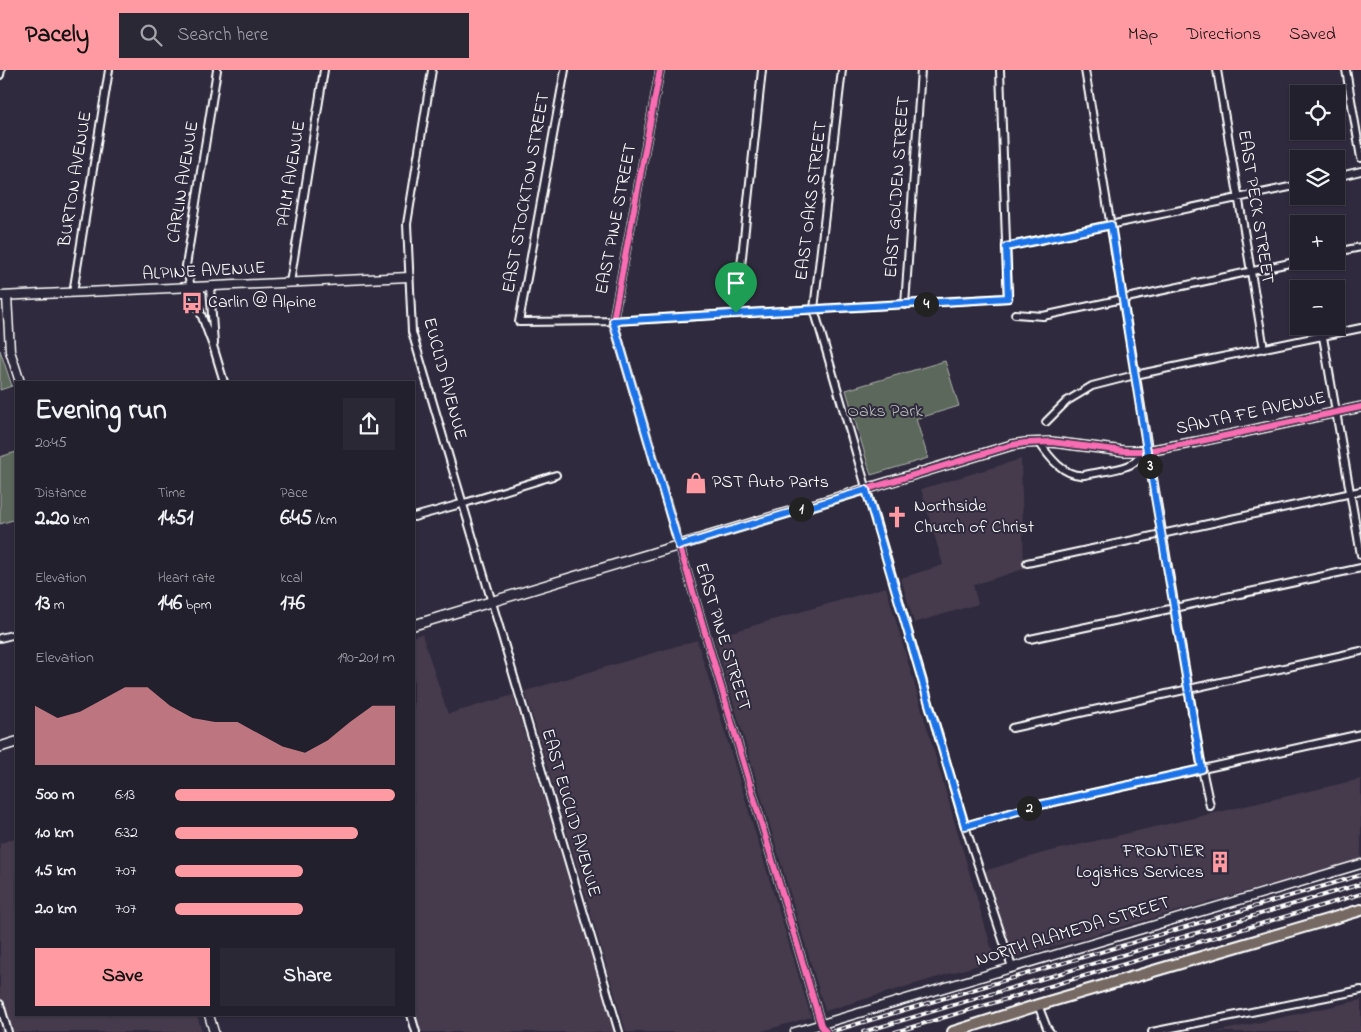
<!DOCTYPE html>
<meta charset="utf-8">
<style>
:root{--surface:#23202e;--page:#2b2836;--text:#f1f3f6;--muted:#a3a3aa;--line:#403e4a;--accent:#ff9aa2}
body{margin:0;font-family:"Indie Flower",sans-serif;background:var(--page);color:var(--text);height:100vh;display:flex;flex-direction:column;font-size:19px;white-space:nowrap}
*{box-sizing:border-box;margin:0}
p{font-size:16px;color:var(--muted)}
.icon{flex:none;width:28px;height:28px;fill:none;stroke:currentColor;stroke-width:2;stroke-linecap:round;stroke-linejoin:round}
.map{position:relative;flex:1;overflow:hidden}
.side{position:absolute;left:15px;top:311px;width:400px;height:635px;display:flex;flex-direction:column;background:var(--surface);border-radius:0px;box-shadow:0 1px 4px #0004,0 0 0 1px var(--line)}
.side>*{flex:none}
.fabs{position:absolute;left:1290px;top:15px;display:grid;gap:10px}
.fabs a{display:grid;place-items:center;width:55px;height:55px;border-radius:0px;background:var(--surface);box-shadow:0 1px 4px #0004,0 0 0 1px var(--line);font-size:25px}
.pin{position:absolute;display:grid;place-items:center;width:42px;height:42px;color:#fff;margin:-51px -21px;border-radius:50% 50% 50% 0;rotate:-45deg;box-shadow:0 0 5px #0007}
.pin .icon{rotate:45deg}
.km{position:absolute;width:25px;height:25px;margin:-12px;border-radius:50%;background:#222;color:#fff;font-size:14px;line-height:25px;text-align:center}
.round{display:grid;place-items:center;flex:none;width:52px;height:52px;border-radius:0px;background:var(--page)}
.summary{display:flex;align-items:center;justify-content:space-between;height:85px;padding:0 20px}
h1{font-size:28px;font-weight:700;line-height:38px}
.metrics{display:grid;grid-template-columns:repeat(3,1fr);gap:8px;height:85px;padding:5px 20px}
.metrics div{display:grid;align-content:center}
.metrics b{font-size:21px;font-weight:700}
.metrics small{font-size:14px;font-weight:400}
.metrics p{font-size:14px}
.chart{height:140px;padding:10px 20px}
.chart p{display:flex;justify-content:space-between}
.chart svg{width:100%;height:90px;margin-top:5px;fill:var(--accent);opacity:.7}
.cta{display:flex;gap:10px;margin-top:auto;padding:10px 20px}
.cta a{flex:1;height:58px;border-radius:0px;background:var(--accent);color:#111;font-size:20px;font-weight:700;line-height:58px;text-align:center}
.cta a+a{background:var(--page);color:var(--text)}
ul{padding:0 20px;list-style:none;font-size:16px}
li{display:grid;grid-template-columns:80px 60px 1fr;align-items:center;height:38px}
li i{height:12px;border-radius:6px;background:var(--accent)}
header{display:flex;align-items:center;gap:30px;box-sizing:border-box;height:70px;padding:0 25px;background:var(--accent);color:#111}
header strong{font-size:24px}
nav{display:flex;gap:28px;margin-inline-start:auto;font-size:18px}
.search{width:350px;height:45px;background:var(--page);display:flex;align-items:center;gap:12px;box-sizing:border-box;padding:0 18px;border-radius:0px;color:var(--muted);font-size:19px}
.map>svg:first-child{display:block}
.built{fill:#453a4e}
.green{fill:#5c675b;stroke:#aeb3ad}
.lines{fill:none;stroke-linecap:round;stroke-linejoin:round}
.minor-casing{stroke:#fff;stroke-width:10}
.tertiary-casing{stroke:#fff;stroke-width:11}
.secondary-casing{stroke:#fff;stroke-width:12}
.primary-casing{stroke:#fff;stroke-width:14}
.minor{stroke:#2f2a3d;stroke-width:6}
.tertiary{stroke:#2f2a3d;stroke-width:8}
.secondary{stroke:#2f2a3d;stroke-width:9}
.primary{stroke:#766964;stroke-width:10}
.rail-casing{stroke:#fff;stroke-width:4}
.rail{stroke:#2f2a3d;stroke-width:2;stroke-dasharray:5.5;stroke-linecap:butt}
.cycleway-casing{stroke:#2f2a3d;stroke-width:9}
.cycleway{stroke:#f96db3;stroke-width:6}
.route-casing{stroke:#fff;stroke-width:10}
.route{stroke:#1a73e8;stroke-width:6}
.labels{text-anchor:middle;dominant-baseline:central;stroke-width:4;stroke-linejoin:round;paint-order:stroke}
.street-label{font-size:18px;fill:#fff;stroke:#2f2a3d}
.poi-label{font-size:18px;fill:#fff;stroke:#2f2a3d;text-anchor:start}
.park-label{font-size:18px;fill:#b6bbb5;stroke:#2f2a3d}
</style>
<header>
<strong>Pacely</strong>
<div class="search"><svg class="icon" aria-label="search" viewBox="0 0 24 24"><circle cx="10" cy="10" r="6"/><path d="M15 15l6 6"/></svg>Search here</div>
<nav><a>Map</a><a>Directions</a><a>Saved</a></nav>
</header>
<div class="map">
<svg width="1361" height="962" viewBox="0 0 1361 962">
<rect width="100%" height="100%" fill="#2f2a3d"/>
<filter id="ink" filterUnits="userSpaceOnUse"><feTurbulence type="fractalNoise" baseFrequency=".02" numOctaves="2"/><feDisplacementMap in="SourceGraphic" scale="10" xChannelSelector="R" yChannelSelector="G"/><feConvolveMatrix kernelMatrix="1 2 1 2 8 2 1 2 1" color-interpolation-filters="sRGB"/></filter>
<g filter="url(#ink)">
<!-- built -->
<path class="built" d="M1021 389 1024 499 973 515 978 534 914 553 901 508 943 495 921 419Z
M886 517 995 890 825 941 714 567Z
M422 564 448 644 513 625 614 962H421L414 938V566Z
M697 570 811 947 759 962H626L525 621Z
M1361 709V789L1012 888 984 801 1043 783Z
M16 768V945H197L202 962H0V773Z
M1361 930V962H1215Z"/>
<!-- green -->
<path class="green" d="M0 280 12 316 0 320Z
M945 291 959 336 916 349 928 388 871 405 846 320Z
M16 382V449L0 454V387Z"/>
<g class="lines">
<!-- minor casing -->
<g class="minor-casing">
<path id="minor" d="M217 0 186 196 191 217 214 279 224 312
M432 0 407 154 412 262 619 962
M565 0 519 252 613 251 1008 228 1000 0
M660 0 613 251 821 955 826 962
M842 0 814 239 965 756 1012 897
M1085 0C1124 233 1161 466 1202 699L1210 736
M1217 0 1264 279
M1346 0 1361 88
M0 5 1 0
M1336 107 1361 101
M1006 177 1299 115
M1336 182 1361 177
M290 213 324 0
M210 217 214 273
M73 223 109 0
M905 235 921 0
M736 243 762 0
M1015 244 1043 246 1299 191
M1323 267 1361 485
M1046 352 1067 331 1092 316 1135 305 1361 258
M1039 372C1049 387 1064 407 1084 405 1091 404 1099 402 1107 401 1130 396 1130 397 1147 381
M414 447 468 432 556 405
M1027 493 1361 421
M0 568 16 564
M1030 569 1361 498
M1012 658 1361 581
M965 756 1035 736 1361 664
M0 934 8 962
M1038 935 1047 958 1050 962
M411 945 416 962
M1152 962 1361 920"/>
</g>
<!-- tertiary casing -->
<g class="tertiary-casing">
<path id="tertiary" d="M0 226 409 207
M7 226 10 281 20 312
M209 945 214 962
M795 962 1361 794"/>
</g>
<!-- secondary casing -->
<g class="secondary-casing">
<path id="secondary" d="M414 555 1012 375 1025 373 1051 372 1124 381H1147L1196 372 1361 337
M0 677 16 672"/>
</g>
<!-- primary casing -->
<g class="primary-casing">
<path id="primary" d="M953 962 1038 935 1361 840"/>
</g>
<!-- minor -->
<use href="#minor" class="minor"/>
<!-- tertiary -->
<use href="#tertiary" class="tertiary"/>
<!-- secondary -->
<use href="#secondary" class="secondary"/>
<!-- primary -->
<use href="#primary" class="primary"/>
<!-- rail casing -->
<g class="rail-casing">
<path id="rail" d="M830 962 1361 805
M863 962 1361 814
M895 962 1361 824"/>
</g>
<!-- rail -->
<use href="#rail" class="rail"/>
<!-- cycleway casing -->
<g class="cycleway-casing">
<path id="cycleway" d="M660 0 613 251 821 955 826 962
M679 476 1012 375 1025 373 1051 372 1124 381H1147L1196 372 1361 337"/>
</g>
<!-- cycleway -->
<use href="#cycleway" class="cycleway"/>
</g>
</g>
<g class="lines" filter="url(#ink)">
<!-- route casing -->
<g class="route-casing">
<path id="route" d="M1111 155 1147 381 1202 699 1035 736 965 756 866 420 679 476 613 251 1008 228 1006 177Z"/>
</g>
<!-- route -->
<use href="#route" class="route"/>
</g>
<!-- icons -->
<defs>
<g id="bus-bare" transform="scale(1.725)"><path d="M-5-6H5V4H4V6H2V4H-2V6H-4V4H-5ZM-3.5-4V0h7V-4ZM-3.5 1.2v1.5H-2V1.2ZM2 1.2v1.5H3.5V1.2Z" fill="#ff9aa2" stroke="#2f2a3d" stroke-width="2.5" paint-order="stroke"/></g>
<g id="shop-bare" transform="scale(1.725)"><path d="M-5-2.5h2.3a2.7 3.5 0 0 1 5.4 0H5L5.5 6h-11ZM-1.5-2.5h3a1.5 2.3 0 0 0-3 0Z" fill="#ff9aa2" stroke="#2f2a3d" stroke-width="2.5" paint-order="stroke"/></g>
<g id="church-bare" transform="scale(1.725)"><path d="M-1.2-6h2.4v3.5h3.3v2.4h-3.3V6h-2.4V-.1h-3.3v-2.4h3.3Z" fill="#ff9aa2" stroke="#2f2a3d" stroke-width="2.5" paint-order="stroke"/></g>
<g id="building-bare" transform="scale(1.725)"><path d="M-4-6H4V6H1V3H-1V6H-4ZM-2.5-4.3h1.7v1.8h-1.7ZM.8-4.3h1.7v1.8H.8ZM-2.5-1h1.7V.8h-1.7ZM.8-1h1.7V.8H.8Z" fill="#ff9aa2" stroke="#2f2a3d" stroke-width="2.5" paint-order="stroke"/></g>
</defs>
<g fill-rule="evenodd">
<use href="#bus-bare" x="192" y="233"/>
<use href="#shop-bare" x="696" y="413"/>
<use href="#church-bare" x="897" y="447"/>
<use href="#building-bare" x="1220" y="792"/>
</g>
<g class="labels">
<!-- street labels -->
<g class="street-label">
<text transform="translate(292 104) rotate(-81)">PALM AVENUE</text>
<text transform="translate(76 109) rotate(-81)">BURTON AVENUE</text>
<text transform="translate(184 112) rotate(-81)">CARLIN AVENUE</text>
<text transform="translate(898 117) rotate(-86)">EAST GOLDEN STREET</text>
<text transform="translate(527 123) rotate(-80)">EAST STOCKTON STREET</text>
<text transform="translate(812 131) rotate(-83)">EAST OAKS STREET</text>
<text transform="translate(1255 137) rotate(81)">EAST PECK STREET</text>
<text transform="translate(617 149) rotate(-79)">EAST PINE STREET</text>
<text transform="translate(204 202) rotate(-3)">ALPINE AVENUE</text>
<text transform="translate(444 309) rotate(75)">EUCLID AVENUE</text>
<text transform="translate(1251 344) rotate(-12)">SANTA FE AVENUE</text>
<text transform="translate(722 567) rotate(73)">EAST PINE STREET</text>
<text transform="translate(570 743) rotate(74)">EAST EUCLID AVENUE</text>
<text transform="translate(1073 862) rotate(-17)">NORTH ALAMEDA STREET</text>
</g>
<!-- poi labels -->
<g class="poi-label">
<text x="208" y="233">Carlin @ Alpine</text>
<text x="712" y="413">PST Auto Parts</text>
<text x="914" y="437">Northside<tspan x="914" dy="21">Church of Christ</tspan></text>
<text x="1204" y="782" text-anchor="end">FRONTIER<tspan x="1204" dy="21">Logistics Services</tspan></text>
</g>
<!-- park labels -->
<g class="park-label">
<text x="885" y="342">Oaks Park</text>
</g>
</g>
</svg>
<div class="fabs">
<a><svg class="icon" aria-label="locate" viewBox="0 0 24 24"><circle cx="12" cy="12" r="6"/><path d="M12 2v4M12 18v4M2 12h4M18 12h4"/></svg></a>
<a><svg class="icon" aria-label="layers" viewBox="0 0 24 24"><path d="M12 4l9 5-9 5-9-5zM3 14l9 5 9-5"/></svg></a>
<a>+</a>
<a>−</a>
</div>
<div class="pin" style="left:736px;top:243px;background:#1e9e55"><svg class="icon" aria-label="arrive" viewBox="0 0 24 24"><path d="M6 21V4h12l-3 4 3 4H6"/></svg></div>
<b class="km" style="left:801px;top:439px">1</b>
<b class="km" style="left:1029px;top:738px">2</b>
<b class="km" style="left:1150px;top:396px">3</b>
<b class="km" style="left:926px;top:234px">4</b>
<section class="side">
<div class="summary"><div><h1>Evening run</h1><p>20:45</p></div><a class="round"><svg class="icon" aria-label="share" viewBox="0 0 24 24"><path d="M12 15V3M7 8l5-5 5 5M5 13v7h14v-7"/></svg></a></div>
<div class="metrics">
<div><p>Distance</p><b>2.20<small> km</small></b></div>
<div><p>Time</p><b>14:51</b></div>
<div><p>Pace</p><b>6:45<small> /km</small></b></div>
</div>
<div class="metrics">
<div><p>Elevation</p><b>13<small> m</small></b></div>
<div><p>Heart rate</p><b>146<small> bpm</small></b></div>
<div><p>kcal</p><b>176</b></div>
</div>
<div class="chart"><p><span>Elevation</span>190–201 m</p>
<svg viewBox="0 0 160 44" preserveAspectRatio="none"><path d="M0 44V15L10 21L20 18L30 12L40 6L50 6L60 15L70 21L80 23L90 23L100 29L110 35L120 38L130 32L140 23L150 15L160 15V44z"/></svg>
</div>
<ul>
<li><b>500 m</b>6:13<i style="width:100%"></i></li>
<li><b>1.0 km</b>6:32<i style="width:83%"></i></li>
<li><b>1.5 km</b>7:07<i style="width:58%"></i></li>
<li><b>2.0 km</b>7:07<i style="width:58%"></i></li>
</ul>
<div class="cta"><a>Save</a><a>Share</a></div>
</section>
</div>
